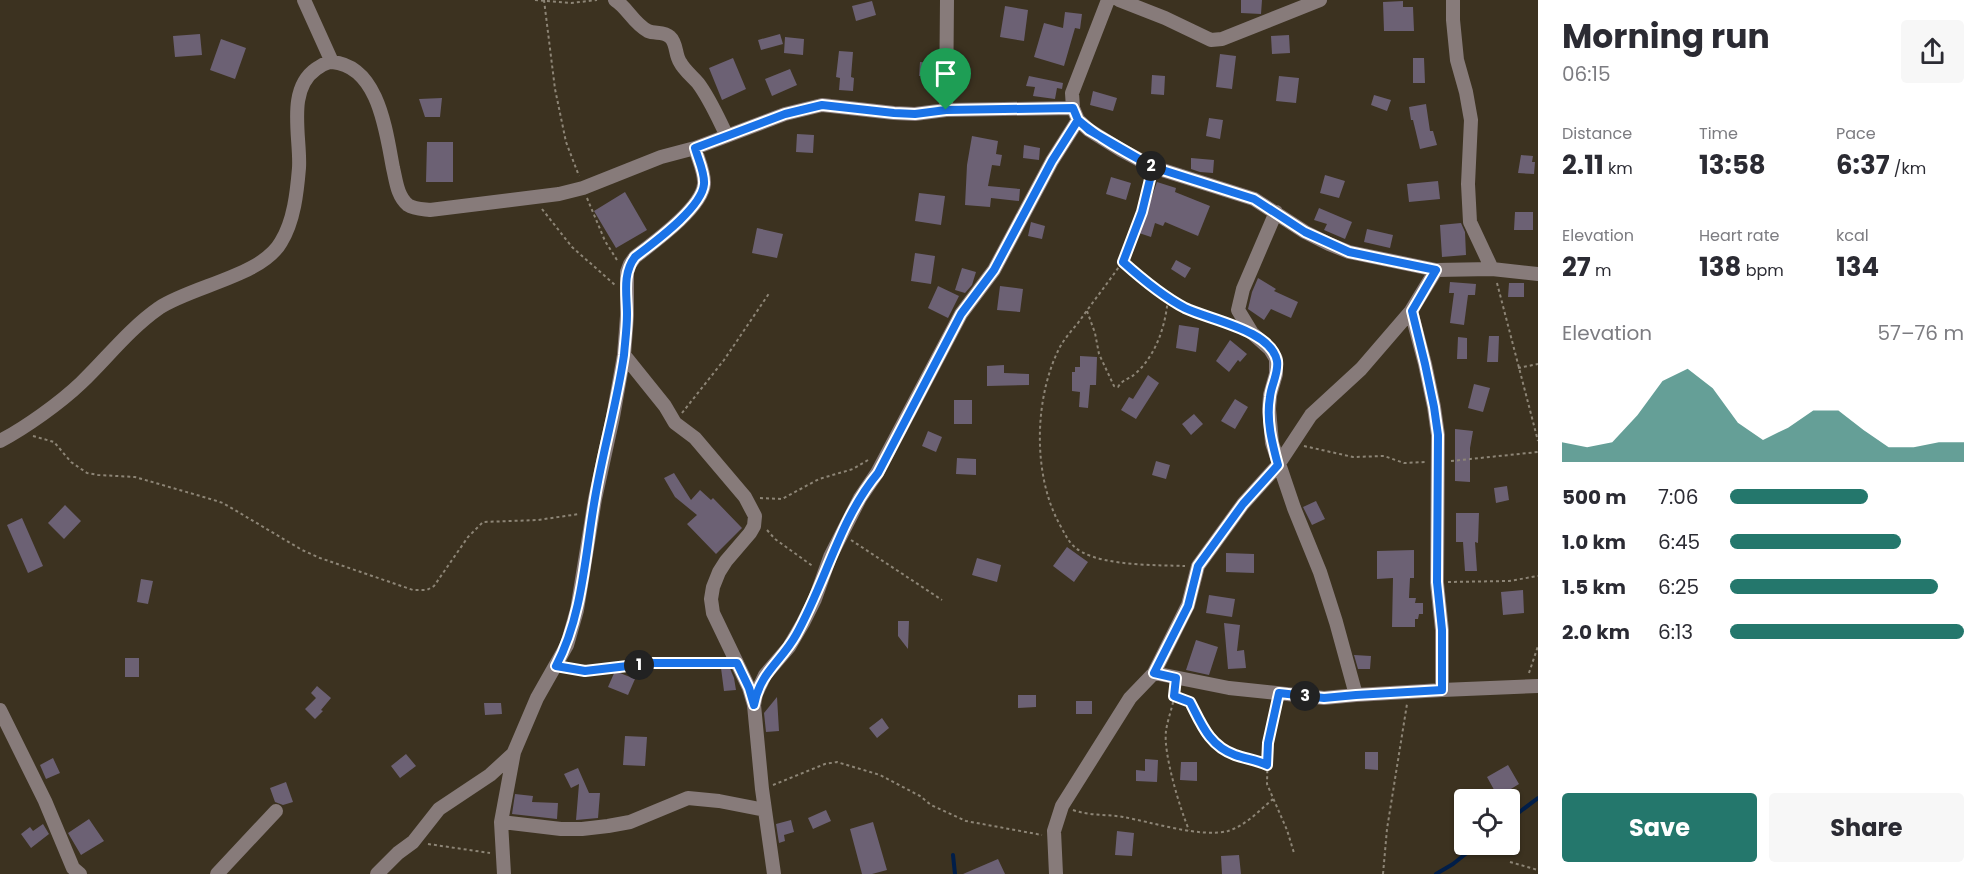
<!DOCTYPE html>
<meta charset="utf-8">
<style>
:root{--surface:#fff;--page:#f7f7f7;--text:#2b2b33;--muted:#7c7c81;--accent:#24776c}
body{margin:0;font-family:Poppins,sans-serif;background:var(--page);color:var(--text);height:100vh;display:flex;flex-direction:column;font-size:22px;white-space:nowrap}
*{box-sizing:border-box;margin:0}
p{font-size:20px;color:var(--muted)}
.icon{flex:none;width:33px;height:33px;fill:none;stroke:currentColor;stroke-width:2;stroke-linecap:round;stroke-linejoin:round}
.map{position:relative;flex:1;overflow:hidden}
.panel{display:flex;flex-direction:column;background:var(--surface);width:450px}
.panel>*{flex:none}
.controls{position:absolute;left:1454px;top:789px;display:grid;gap:12px}
.controls a{display:grid;place-items:center;width:66px;height:66px;border-radius:6px;background:var(--surface);box-shadow:0 2px 4px #0004;font-size:30px}
.pin{position:absolute;display:grid;place-items:center;width:51px;height:51px;color:#fff;margin:-62px -26px;border-radius:50% 50% 50% 0;rotate:-45deg;box-shadow:0 0 6px #0007}
.pin .icon{rotate:45deg}
.km{position:absolute;width:30px;height:30px;margin:-15px;border-radius:50%;background:#222;color:#fff;font-size:16px;line-height:30px;text-align:center}
.round{display:grid;place-items:center;flex:none;width:63px;height:63px;border-radius:6px;background:var(--page)}
.summary{display:flex;align-items:center;justify-content:space-between;height:102px;padding:0 24px}
h1{font-size:33px;font-weight:700;line-height:45px}
.figures{display:grid;grid-template-columns:repeat(3,1fr);gap:9px;height:102px;padding:6px 24px}
.figures div{display:grid;align-content:center}
.figures b{font-size:26px;font-weight:700}
.figures small{font-size:16px;font-weight:400}
.figures p{font-size:16px}
.chart{height:168px;padding:12px 24px}
.chart p{display:flex;justify-content:space-between}
.chart svg{width:100%;height:108px;margin-top:6px;fill:var(--accent);opacity:.7}
.button{display:flex;gap:12px;margin-top:auto;padding:12px 24px}
.button a{flex:1;height:69px;border-radius:6px;background:var(--accent);color:#fff;font-size:24px;font-weight:700;line-height:69px;text-align:center}
.button a+a{background:var(--page);color:var(--text)}
ul{padding:0 24px;list-style:none;font-size:20px}
li{display:grid;grid-template-columns:96px 72px 1fr;align-items:center;height:45px}
li i{height:15px;border-radius:8px;background:var(--accent)}
main{display:flex;flex:1;min-height:0}
.map>svg:first-child{display:block}
.lines{fill:none;stroke-linecap:round;stroke-linejoin:round}
.stream{stroke:#011e49;stroke-width:4}
.building{fill:#6c6174}
.path{stroke:#8d8576;stroke-width:2;stroke-dasharray:3 3;stroke-linecap:butt}
.minor{stroke:#877b7a;stroke-width:14}
.route-casing{stroke:#fff;stroke-width:12}
.route{stroke:#1a73e8;stroke-width:8}
</style>
<main>
<div class="map">
<svg width="1538" height="874" viewBox="0 0 1538 874">
<rect width="100%" height="100%" fill="#3c3220"/>
<g class="lines">
<!-- stream -->
<path class="stream" d="M1509 820 1538 798
M953 855 955 874
M1436 874 1453 864 1478 844"/>
</g>
<!-- building -->
<path class="building" d="M1241 0H1262L1261 14 1241 13Z
M872 1 876 15 856 21 852 6Z
M1403 1V7H1413L1414 31H1384L1383 2Z
M1005 6 1028 10 1024 41 1000 37Z
M1065 12 1082 14 1080 29 1075 28 1064 66 1034 57 1044 23 1063 28Z
M200 34 202 55 175 57 173 36Z
M780 34 783 44 761 50 758 40Z
M1289 35 1290 53 1272 54 1271 36Z
M785 37 804 39 803 55 784 53Z
M221 39 246 48 235 79 210 70Z
M839 51 853 52 851 77 854 78 853 91 839 90 840 78 836 77Z
M1220 54 1236 56 1232 89 1216 87Z
M733 58 746 89 722 100 709 68Z
M1413 58H1424L1425 83H1413Z
M920 62 937 63 936 77 919 76Z
M790 69 797 85 772 96 765 79Z
M1152 75 1165 76 1164 95 1151 94Z
M1029 76 1063 83 1062 89 1057 88 1055 99 1033 96 1035 87 1026 86Z
M1279 76 1299 78 1296 103 1276 101Z
M1093 91 1117 98 1113 111 1090 105Z
M1374 95 1391 100 1387 111 1371 105Z
M442 98 440 117H425L419 99Z
M1426 104 1430 131H1433L1437 145 1420 149 1413 120H1411L1409 107Z
M1209 118 1223 120 1220 139 1206 136Z
M797 134 814 135 813 153 796 152Z
M972 136 998 141 996 154 1002 155 1000 166 992 165 988 186 1020 189 1019 201 991 198 990 207 965 205 967 165Z
M427 142H453V182H426Z
M1024 145 1040 148 1039 160 1023 158Z
M1521 155 1533 156 1532 162H1535L1534 174 1518 173Z
M1191 158 1214 160 1213 173 1200 172 1191 169Z
M1325 175 1345 181 1339 198 1320 193Z
M1111 177 1131 183 1126 200 1106 194Z
M1438 181 1440 199 1409 202 1407 184Z
M1157 182 1176 188 1175 192 1210 206 1198 236 1165 222 1163 226 1155 223 1151 237 1139 233Z
M625 192 647 230 616 248 594 211Z
M919 193 945 196 941 225 915 221Z
M1319 208 1352 222 1345 239 1324 230 1327 224 1314 220Z
M1515 212H1533V230H1514Z
M1031 222 1045 226 1042 239 1028 236Z
M1461 223 1465 232 1466 255 1442 257 1440 225Z
M757 228 783 234 777 258 752 253Z
M1367 229 1393 235 1390 248 1364 242Z
M915 253 935 256 931 284 911 281Z
M1176 260 1191 268 1185 278 1171 269Z
M962 268 976 272 972 285 965 293 955 290Z
M1258 278 1276 289 1274 291 1298 302 1291 318 1271 309 1264 320 1248 309 1252 292Z
M1450 282 1476 284 1475 295H1468L1464 325 1450 323 1454 293H1449Z
M1509 283H1524V297H1508Z
M938 286 959 296 948 318 928 308Z
M1000 286 1023 289 1020 312 997 310Z
M1179 325 1199 328 1196 352 1176 348Z
M1489 336H1499L1498 362H1487Z
M1458 337 1467 338V359H1457Z
M1230 340 1247 354 1240 362 1238 360 1229 372 1216 361Z
M1080 356 1097 357 1096 385H1090L1088 408 1079 407 1080 392 1072 391V372H1075V367H1080Z
M1004 365V373L1029 374V385L987 386V366Z
M1148 375 1159 383 1136 419 1121 410 1129 397 1133 399Z
M1474 384 1490 388 1483 412 1468 408Z
M1235 399 1248 407 1235 429 1221 421Z
M954 400H972V424H954Z
M1194 414 1203 424 1191 435 1182 424Z
M1455 429 1473 431 1470 448V482L1455 481Z
M928 431 942 437 936 452 922 446Z
M957 458 976 459V475L956 474Z
M1156 461 1170 465 1166 479 1152 475Z
M674 473 691 500 700 490 711 500 713 498 742 528 716 554 687 524 697 515 675 497 664 478Z
M1507 486 1509 500 1496 503 1494 488Z
M1316 501 1325 519 1312 525 1303 507Z
M65 505 81 521 64 539 48 523Z
M1456 513H1479L1478 543 1475 542 1477 571H1465L1463 542H1456Z
M22 518 43 566 28 573 7 525Z
M1067 547 1088 562 1074 582 1053 566Z
M1414 550V578H1410L1409 598H1416L1415 603H1423V614H1419L1418 619H1415V627H1392L1393 578 1377 579V551Z
M1226 553 1254 554V573L1226 572Z
M977 558 1001 565 997 582 972 575Z
M141 579 153 581 148 604 137 602Z
M1523 590 1524 613 1503 615 1501 592Z
M1209 595 1235 599 1232 617 1206 613Z
M898 621H909L908 649 898 636Z
M1224 623 1240 625 1237 651 1244 650 1246 668 1228 669Z
M1196 640 1218 647 1209 675 1186 670Z
M1354 655 1371 656 1370 669H1358Z
M125 658H139V677H125Z
M729 666 734 678 736 690 724 691 721 668Z
M615 671 635 679 628 695 608 687Z
M317 686 331 698 321 710 323 711 315 719 305 709 316 698 311 693Z
M1018 695H1036V707L1018 708Z
M777 697 779 731 766 732 764 713Z
M1076 701H1092V714H1076Z
M484 703H501L502 714 485 715Z
M882 718 889 728 877 738 869 728Z
M625 736 647 737 645 766 623 765Z
M1365 752H1378V770L1365 769Z
M406 754 416 766 400 778 391 766Z
M53 758 60 773 46 779 40 765Z
M1145 759 1158 760 1157 782 1136 781V770L1145 771Z
M1181 762H1197V781L1180 780Z
M1508 765 1519 784 1498 797 1487 777Z
M578 768 589 793H600L598 818 576 820 579 784 571 788 564 774Z
M286 782 293 802 283 805 275 802 270 788Z
M515 794 533 796 532 802 558 803 557 819 512 814Z
M826 810 831 821 813 829 808 818Z
M89 819 104 841 81 855 68 833Z
M791 820 794 832 784 835 785 841 779 843 776 824Z
M873 822 887 870 872 874H862L850 829Z
M43 824 49 834 31 848 21 834 30 827 33 831Z
M1117 831 1134 833 1132 856 1115 855Z
M1239 855 1241 874H1222L1221 856Z
M998 859 1005 874H963Z"/>
<g class="lines">
<!-- path -->
<path class="path" d="M535 0 571 3 597 0
M544 0 555 89 566 142 579 176
M1150 178C1145 203 1135 243 1121 264 1107 284 1092 303 1078 323 1072 330 1066 337 1061 345 1034 395 1032 475 1060 525 1066 536 1070 546 1082 552 1107 566 1157 565 1185 566
M587 198 605 241 617 260
M542 209 572 247 615 285
M1123 262C1159 294 1186 309 1232 326
M1497 283 1538 441
M1087 311 1095 333 1099 354 1114 386 1118 387C1124 378 1129 380 1136 373 1157 354 1166 324 1168 297
M1518 368 1538 364
M682 413 724 360 770 292
M33 436 54 442 71 462 87 473 98 475 135 477 207 498 223 503 302 550 320 558 413 590H427L434 586 468 537 483 522 538 520 579 514
M1304 446 1353 457 1384 456 1404 463 1425 462
M1451 461 1538 452
M760 498 782 499 819 479 853 469 868 460
M767 530 775 539 814 567
M851 540 942 600
M1448 582 1509 581 1538 576
M568 669C596 672 624 665 652 663 676 661 700 663 723 663
M1529 673 1538 646
M1175 690C1174 704 1168 717 1166 731 1163 753 1180 809 1189 830
M1174 696 1190 702C1201 723 1211 746 1235 755 1246 759 1257 760 1267 764
M1276 705 1268 743 1267 784 1287 830 1294 853
M773 785 825 764 837 762 880 775 920 796 931 805 966 821 1042 835
M1073 810C1089 816 1106 814 1123 817 1152 822 1200 838 1228 831 1245 826 1260 810 1273 799
M428 844 490 853
M1510 862 1538 870
M1383 874 1387 829 1407 704"/>
<!-- minor -->
<path class="minor" d="M304 0 332 62
M615 0C628 8 633 23 648 31 655 34 664 31 670 37 677 43 675 55 680 62 684 70 692 76 698 83 710 99 718 118 727 136
M1108 0 1072 93 1073 108 1078 120 1089 130 1121 150 1153 167 1254 199 1305 232 1329 244 1349 252 1436 270 1492 269 1538 274
M1119 0 1165 18 1211 40 1222 39 1320 0
M1453 0V20L1457 60 1466 92 1471 120 1468 184 1470 222 1492 269
M946 110 947 0
M1276 212 1243 289 1238 310 1252 333 1270 349 1276 359V374L1270 395 1269 409 1272 443 1294 508 1320 572 1336 622 1356 695
M1411 311 1425 364 1434 407 1438 435 1437 583 1442 630V690
M624 355 665 406 675 423 695 438 745 497 755 516 754 526 750 533 726 561 719 572 713 587 711 599 713 613 749 688 754 705 762 789 774 874
M0 441C25 428 60 403 81 383 107 358 129 329 159 308 192 286 262 276 281 242 294 221 297 192 299 168 301 138 286 90 316 69 321 66 325 62 332 62 379 66 386 132 393 168 396 180 397 196 408 205 414 209 422 209 430 210L559 194 583 188 661 157 695 148 785 114 822 105 894 113 915 114 946 110 1073 108
M1154 673 1229 688 1324 698 1356 695 1442 690 1538 686
M754 705 756 694 765 675 789 647 803 623 815 599 830 557 860 498 877 473 961 314 994 270 1052 161 1078 120
M0 710 45 801 73 868 80 874
M501 822 561 829H582L608 826 630 822 688 798 719 801 765 810
M217 874 276 811
M377 874 398 853 413 842 439 809 490 775 514 753
M504 874 501 822 514 752 537 698 567 645 577 610 595 499 613 417 624 355 627 316V272L630 264 635 257C653 243 702 208 704 184 705 173 698 159 695 148
M1056 874 1054 831 1062 806 1130 698 1154 673 1188 605 1198 566 1243 504 1278 465 1311 415 1361 369 1411 311 1436 270"/>
</g>
<g class="lines">
<!-- route casing -->
<g class="route-casing">
<path id="route" d="M946 110 915 114 894 113 822 105 785 114 695 148C698 159 705 173 704 184 702 208 653 243 635 257 622 274 627 295 627 314 627 328 625 342 624 355 617 403 603 450 595 498 585 554 583 615 556 666L585 671 653 663H737L749 688 754 705C760 672 781 662 796 635 826 582 839 520 878 473L961 314 994 270 1052 161 1078 120C1100 139 1127 153 1153 167L1142 212 1123 262C1142 279 1162 296 1185 308 1210 320 1271 330 1277 361 1279 373 1271 385 1270 397 1266 420 1272 443 1278 465L1243 504 1198 566 1188 606 1154 673 1176 678 1174 696 1190 702C1201 723 1209 746 1235 755 1246 759 1257 760 1267 765L1268 743 1279 693 1324 698 1356 695 1442 690V630L1437 582 1438 435 1434 407 1425 364 1412 311 1436 270 1349 252 1305 232 1254 199 1153 167 1089 130 1078 120 1073 108 946 110"/>
</g>
<!-- route -->
<use href="#route" class="route"/>
</g>
</svg>
<div class="controls">
<a><svg class="icon" aria-label="locate" viewBox="0 0 24 24"><circle cx="12" cy="12" r="6"/><path d="M12 2v4M12 18v4M2 12h4M18 12h4"/></svg></a>
</div>
<div class="pin" style="left:946px;top:110px;background:#1e9e55"><svg class="icon" aria-label="arrive" viewBox="0 0 24 24"><path d="M6 21V4h12l-3 4 3 4H6"/></svg></div>
<b class="km" style="left:639px;top:665px">1</b>
<b class="km" style="left:1151px;top:166px">2</b>
<b class="km" style="left:1305px;top:696px">3</b>
</div>
<section class="panel">
<div class="summary"><div><h1>Morning run</h1><p>06:15</p></div><a class="round"><svg class="icon" aria-label="share" viewBox="0 0 24 24"><path d="M12 15V3M7 8l5-5 5 5M5 13v7h14v-7"/></svg></a></div>
<div class="figures">
<div><p>Distance</p><b>2.11<small> km</small></b></div>
<div><p>Time</p><b>13:58</b></div>
<div><p>Pace</p><b>6:37<small> /km</small></b></div>
</div>
<div class="figures">
<div><p>Elevation</p><b>27<small> m</small></b></div>
<div><p>Heart rate</p><b>138<small> bpm</small></b></div>
<div><p>kcal</p><b>134</b></div>
</div>
<div class="chart"><p><span>Elevation</span>57–76 m</p>
<svg viewBox="0 0 160 44" preserveAspectRatio="none"><path d="M0 44V36L10 38L20 36L30 25L40 11L50 6L60 14L70 28L80 35L90 30L100 23L110 23L120 31L130 38L140 38L150 36L160 36V44z"/></svg>
</div>
<ul>
<li><b>500 m</b>7:06<i style="width:59%"></i></li>
<li><b>1.0 km</b>6:45<i style="width:73%"></i></li>
<li><b>1.5 km</b>6:25<i style="width:89%"></i></li>
<li><b>2.0 km</b>6:13<i style="width:100%"></i></li>
</ul>
<div class="button"><a>Save</a><a>Share</a></div>
</section>
</main>
